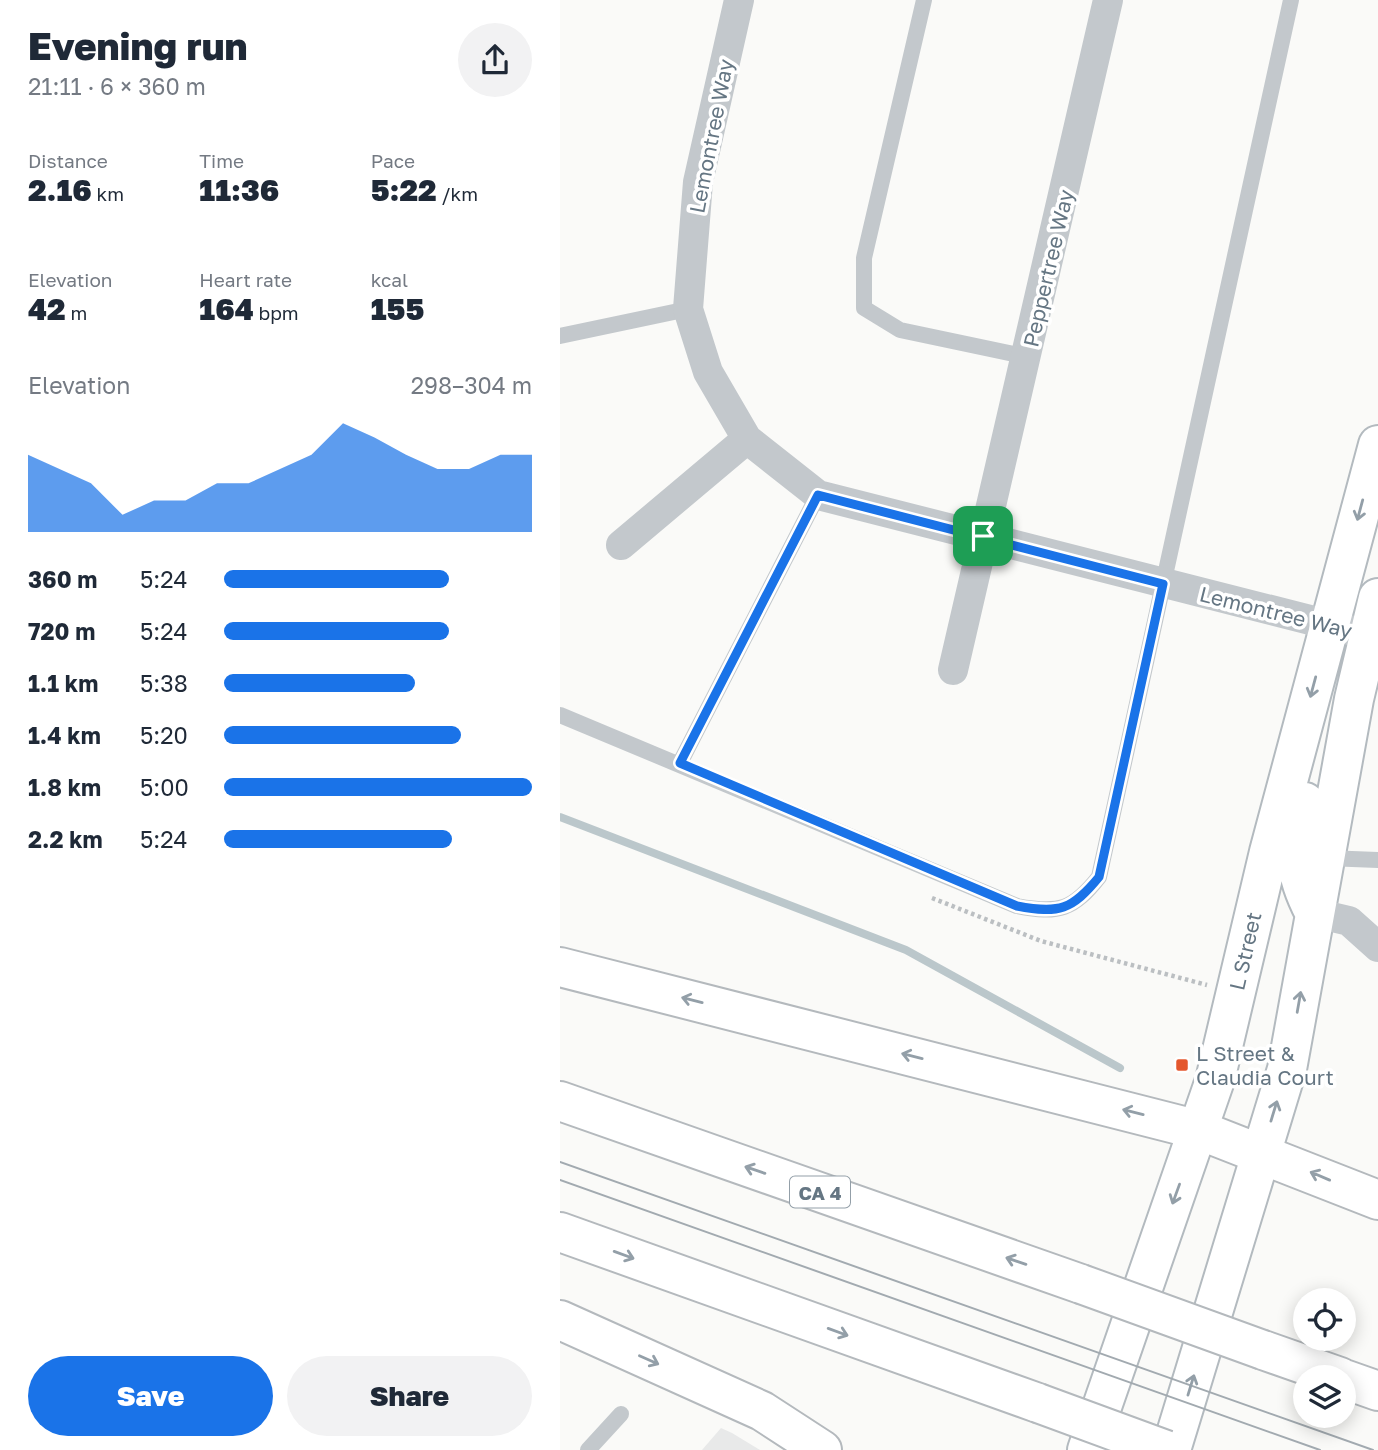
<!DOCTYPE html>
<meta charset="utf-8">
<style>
:root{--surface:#fff;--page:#f2f2f3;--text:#1f2937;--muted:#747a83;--accent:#1a73e8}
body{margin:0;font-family:"Golos Text",sans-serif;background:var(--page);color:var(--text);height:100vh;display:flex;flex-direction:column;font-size:26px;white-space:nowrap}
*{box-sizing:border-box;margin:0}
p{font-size:23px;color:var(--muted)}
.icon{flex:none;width:38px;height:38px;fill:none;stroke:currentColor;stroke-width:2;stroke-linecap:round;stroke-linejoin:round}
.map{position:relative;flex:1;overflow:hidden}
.sheet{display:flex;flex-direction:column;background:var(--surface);width:560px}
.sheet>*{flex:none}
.controls{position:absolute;left:733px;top:1288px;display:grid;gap:14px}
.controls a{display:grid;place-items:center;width:63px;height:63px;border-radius:50%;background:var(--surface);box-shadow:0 4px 18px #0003;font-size:35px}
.pin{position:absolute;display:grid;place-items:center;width:60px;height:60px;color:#fff;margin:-30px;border-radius:14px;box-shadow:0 4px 10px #0006}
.round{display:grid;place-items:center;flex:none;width:74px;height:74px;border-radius:37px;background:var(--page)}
.overview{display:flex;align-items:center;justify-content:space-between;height:119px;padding:0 28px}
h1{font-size:38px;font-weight:800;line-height:52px}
.figures{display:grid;grid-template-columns:repeat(3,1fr);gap:10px;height:119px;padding:7px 28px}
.figures div{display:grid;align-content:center}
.figures b{font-size:30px;font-weight:800}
.figures small{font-size:19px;font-weight:400}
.figures p{font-size:19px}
.chart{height:196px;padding:14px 28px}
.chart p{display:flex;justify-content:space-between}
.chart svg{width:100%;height:126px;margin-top:7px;fill:var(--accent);opacity:.7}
.cta{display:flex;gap:14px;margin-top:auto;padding:14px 28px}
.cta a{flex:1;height:80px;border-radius:42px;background:var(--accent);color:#fff;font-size:28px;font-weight:800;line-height:80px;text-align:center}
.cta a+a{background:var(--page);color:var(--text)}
ul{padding:0 28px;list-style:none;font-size:23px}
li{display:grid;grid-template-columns:112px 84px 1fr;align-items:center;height:52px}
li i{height:18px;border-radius:9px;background:var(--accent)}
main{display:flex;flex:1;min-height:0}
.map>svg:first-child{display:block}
.built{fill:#e8e9e9}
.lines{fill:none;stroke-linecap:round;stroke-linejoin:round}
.stream{stroke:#bbc7cb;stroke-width:8}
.secondary-casing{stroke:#b3babf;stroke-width:42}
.highway-casing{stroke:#b4b9bd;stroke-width:42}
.path{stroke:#bbbfc2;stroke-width:4.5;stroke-dasharray:3.5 3.5;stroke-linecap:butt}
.lane{stroke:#c3c8cc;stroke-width:16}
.street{stroke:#c3c8cc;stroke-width:30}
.secondary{stroke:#fff;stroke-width:38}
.highway{stroke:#fff;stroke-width:38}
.tram{stroke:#a2aab0;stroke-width:2}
.highway-bridge-casing{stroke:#b4b9bd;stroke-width:42;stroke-linecap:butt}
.highway-bridge{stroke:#fff;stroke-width:38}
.oneway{stroke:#939fa8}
.route-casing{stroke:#fff;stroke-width:14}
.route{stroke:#1a73e8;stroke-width:9}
.poi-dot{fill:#e4572e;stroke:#fff;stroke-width:2.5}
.labels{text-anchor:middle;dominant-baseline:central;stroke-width:7;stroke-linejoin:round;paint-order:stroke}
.shield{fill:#fff;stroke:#939fa8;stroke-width:2}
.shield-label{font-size:19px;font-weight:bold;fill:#657683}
.street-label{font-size:21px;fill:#657683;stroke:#fff}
.poi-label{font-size:21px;fill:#657683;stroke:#fff;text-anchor:start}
</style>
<main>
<section class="sheet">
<div class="overview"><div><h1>Evening run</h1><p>21:11 · 6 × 360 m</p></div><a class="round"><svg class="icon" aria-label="share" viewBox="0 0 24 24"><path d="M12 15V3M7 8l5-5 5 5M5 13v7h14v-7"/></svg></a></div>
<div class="figures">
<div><p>Distance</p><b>2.16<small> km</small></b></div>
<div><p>Time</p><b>11:36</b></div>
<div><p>Pace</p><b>5:22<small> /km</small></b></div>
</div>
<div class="figures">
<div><p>Elevation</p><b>42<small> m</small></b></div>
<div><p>Heart rate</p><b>164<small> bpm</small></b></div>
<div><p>kcal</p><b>155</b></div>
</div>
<div class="chart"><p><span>Elevation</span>298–304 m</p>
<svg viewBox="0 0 160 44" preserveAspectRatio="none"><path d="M0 44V17L10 22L20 27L30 38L40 33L50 33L60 27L70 27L80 22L90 17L100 6L110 11L120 17L130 22L140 22L150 17L160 17V44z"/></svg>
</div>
<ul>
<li><b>360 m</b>5:24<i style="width:73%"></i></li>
<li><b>720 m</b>5:24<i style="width:73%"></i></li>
<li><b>1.1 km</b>5:38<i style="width:62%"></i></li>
<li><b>1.4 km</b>5:20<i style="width:77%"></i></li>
<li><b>1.8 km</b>5:00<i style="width:100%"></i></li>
<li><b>2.2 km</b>5:24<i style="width:74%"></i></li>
</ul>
<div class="cta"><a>Save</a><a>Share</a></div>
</section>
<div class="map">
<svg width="818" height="1450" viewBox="0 0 818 1450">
<rect width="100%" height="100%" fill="#fafaf8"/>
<!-- built -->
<path class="built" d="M161 1428 172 1433 200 1450H142Z"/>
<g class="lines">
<!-- stream -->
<path class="stream" d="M0 817 346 950 560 1068"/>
<!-- secondary casing -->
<g class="secondary-casing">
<path id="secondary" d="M745 802C737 850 730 866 754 912
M527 1450 655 1080 709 852 818 445
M611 1450 727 1069 794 699 818 598"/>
</g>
<!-- highway casing -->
<g class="highway-casing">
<path id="highway" d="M0 967 639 1130 818 1200
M0 1101 521 1284
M0 1232 478 1403
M0 1320 202 1411 262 1450
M703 1350 780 1377
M784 1379 818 1391"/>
</g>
<!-- path -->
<path class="path" d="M372 898 481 941 647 985"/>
<!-- lane -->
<path class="lane" d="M364 0 304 258V308L340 330 468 357
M0 336 128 309
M0 715 457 906C499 914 513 910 539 877L731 0
M120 763 258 495
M766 858 818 860
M28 1450 61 1414"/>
<!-- street -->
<path class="street" d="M179 0 138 182 128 309 148 372 187 439 258 495 809 635
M61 545 187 439
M393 670 548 0
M755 913 789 921 818 947"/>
<!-- secondary -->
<use href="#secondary" class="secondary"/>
<!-- highway -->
<use href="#highway" class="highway"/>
<!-- tram -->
<path class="tram" d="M0 1162 813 1450
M0 1180 760 1450"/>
<!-- highway-bridge casing -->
<g class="highway-bridge-casing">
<path id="highway-bridge" d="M521 1284 703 1350
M478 1403 606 1450"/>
</g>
<!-- highway-bridge -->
<use href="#highway-bridge" class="highway-bridge"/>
</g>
<!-- one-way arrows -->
<defs><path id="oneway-shaft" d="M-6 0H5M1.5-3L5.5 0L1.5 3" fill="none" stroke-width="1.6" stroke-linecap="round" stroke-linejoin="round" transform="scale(1.75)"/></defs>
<g class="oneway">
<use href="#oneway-shaft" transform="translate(800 510) rotate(105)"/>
<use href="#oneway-shaft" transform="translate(753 687) rotate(105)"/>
<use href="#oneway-shaft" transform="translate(132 1000) rotate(-166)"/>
<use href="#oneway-shaft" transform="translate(739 1002) rotate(-80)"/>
<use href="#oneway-shaft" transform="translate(352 1056) rotate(-166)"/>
<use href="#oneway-shaft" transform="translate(714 1111) rotate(-73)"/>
<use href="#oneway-shaft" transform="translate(573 1112) rotate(-166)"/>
<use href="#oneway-shaft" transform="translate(195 1170) rotate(-161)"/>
<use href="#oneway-shaft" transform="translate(760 1176) rotate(-157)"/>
<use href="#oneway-shaft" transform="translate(616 1194) rotate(110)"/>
<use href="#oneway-shaft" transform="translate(64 1255) rotate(20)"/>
<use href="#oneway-shaft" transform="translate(456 1261) rotate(-161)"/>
<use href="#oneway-shaft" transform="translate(278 1332) rotate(20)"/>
<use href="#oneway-shaft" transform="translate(89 1360) rotate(24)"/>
<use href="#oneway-shaft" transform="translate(631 1385) rotate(-73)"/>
</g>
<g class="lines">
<!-- route casing -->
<g class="route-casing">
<path id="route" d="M258 495 603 584 539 877C512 910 499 914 457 906L120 763Z"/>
</g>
<!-- route -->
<use href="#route" class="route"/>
</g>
<!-- markers -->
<rect class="poi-dot" x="615" y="1058" width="14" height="14" rx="3.5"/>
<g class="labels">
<!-- shield labels -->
<rect class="shield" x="230" y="1176.5" width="60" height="31" rx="5"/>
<g class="shield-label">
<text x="260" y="1192">CA 4</text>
</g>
<!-- street labels -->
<g class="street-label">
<text transform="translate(151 136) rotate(-79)">Lemontree Way</text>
<text transform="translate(488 268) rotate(-77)">Peppertree Way</text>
<text transform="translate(716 612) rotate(14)">Lemontree Way</text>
<text transform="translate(685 951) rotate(-77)">L Street</text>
</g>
<!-- poi labels -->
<g class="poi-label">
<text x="636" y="1053">L Street &amp;<tspan x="636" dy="24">Claudia Court</tspan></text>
</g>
</g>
</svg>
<div class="controls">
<a><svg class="icon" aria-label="locate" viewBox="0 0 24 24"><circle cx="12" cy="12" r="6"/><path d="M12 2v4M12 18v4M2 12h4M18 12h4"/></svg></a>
<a><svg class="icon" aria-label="layers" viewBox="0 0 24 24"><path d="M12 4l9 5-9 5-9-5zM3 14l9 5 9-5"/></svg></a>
</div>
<div class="pin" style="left:423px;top:536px;background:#1e9e55"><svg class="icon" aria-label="arrive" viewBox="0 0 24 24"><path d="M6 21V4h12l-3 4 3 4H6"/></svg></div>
</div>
</main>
